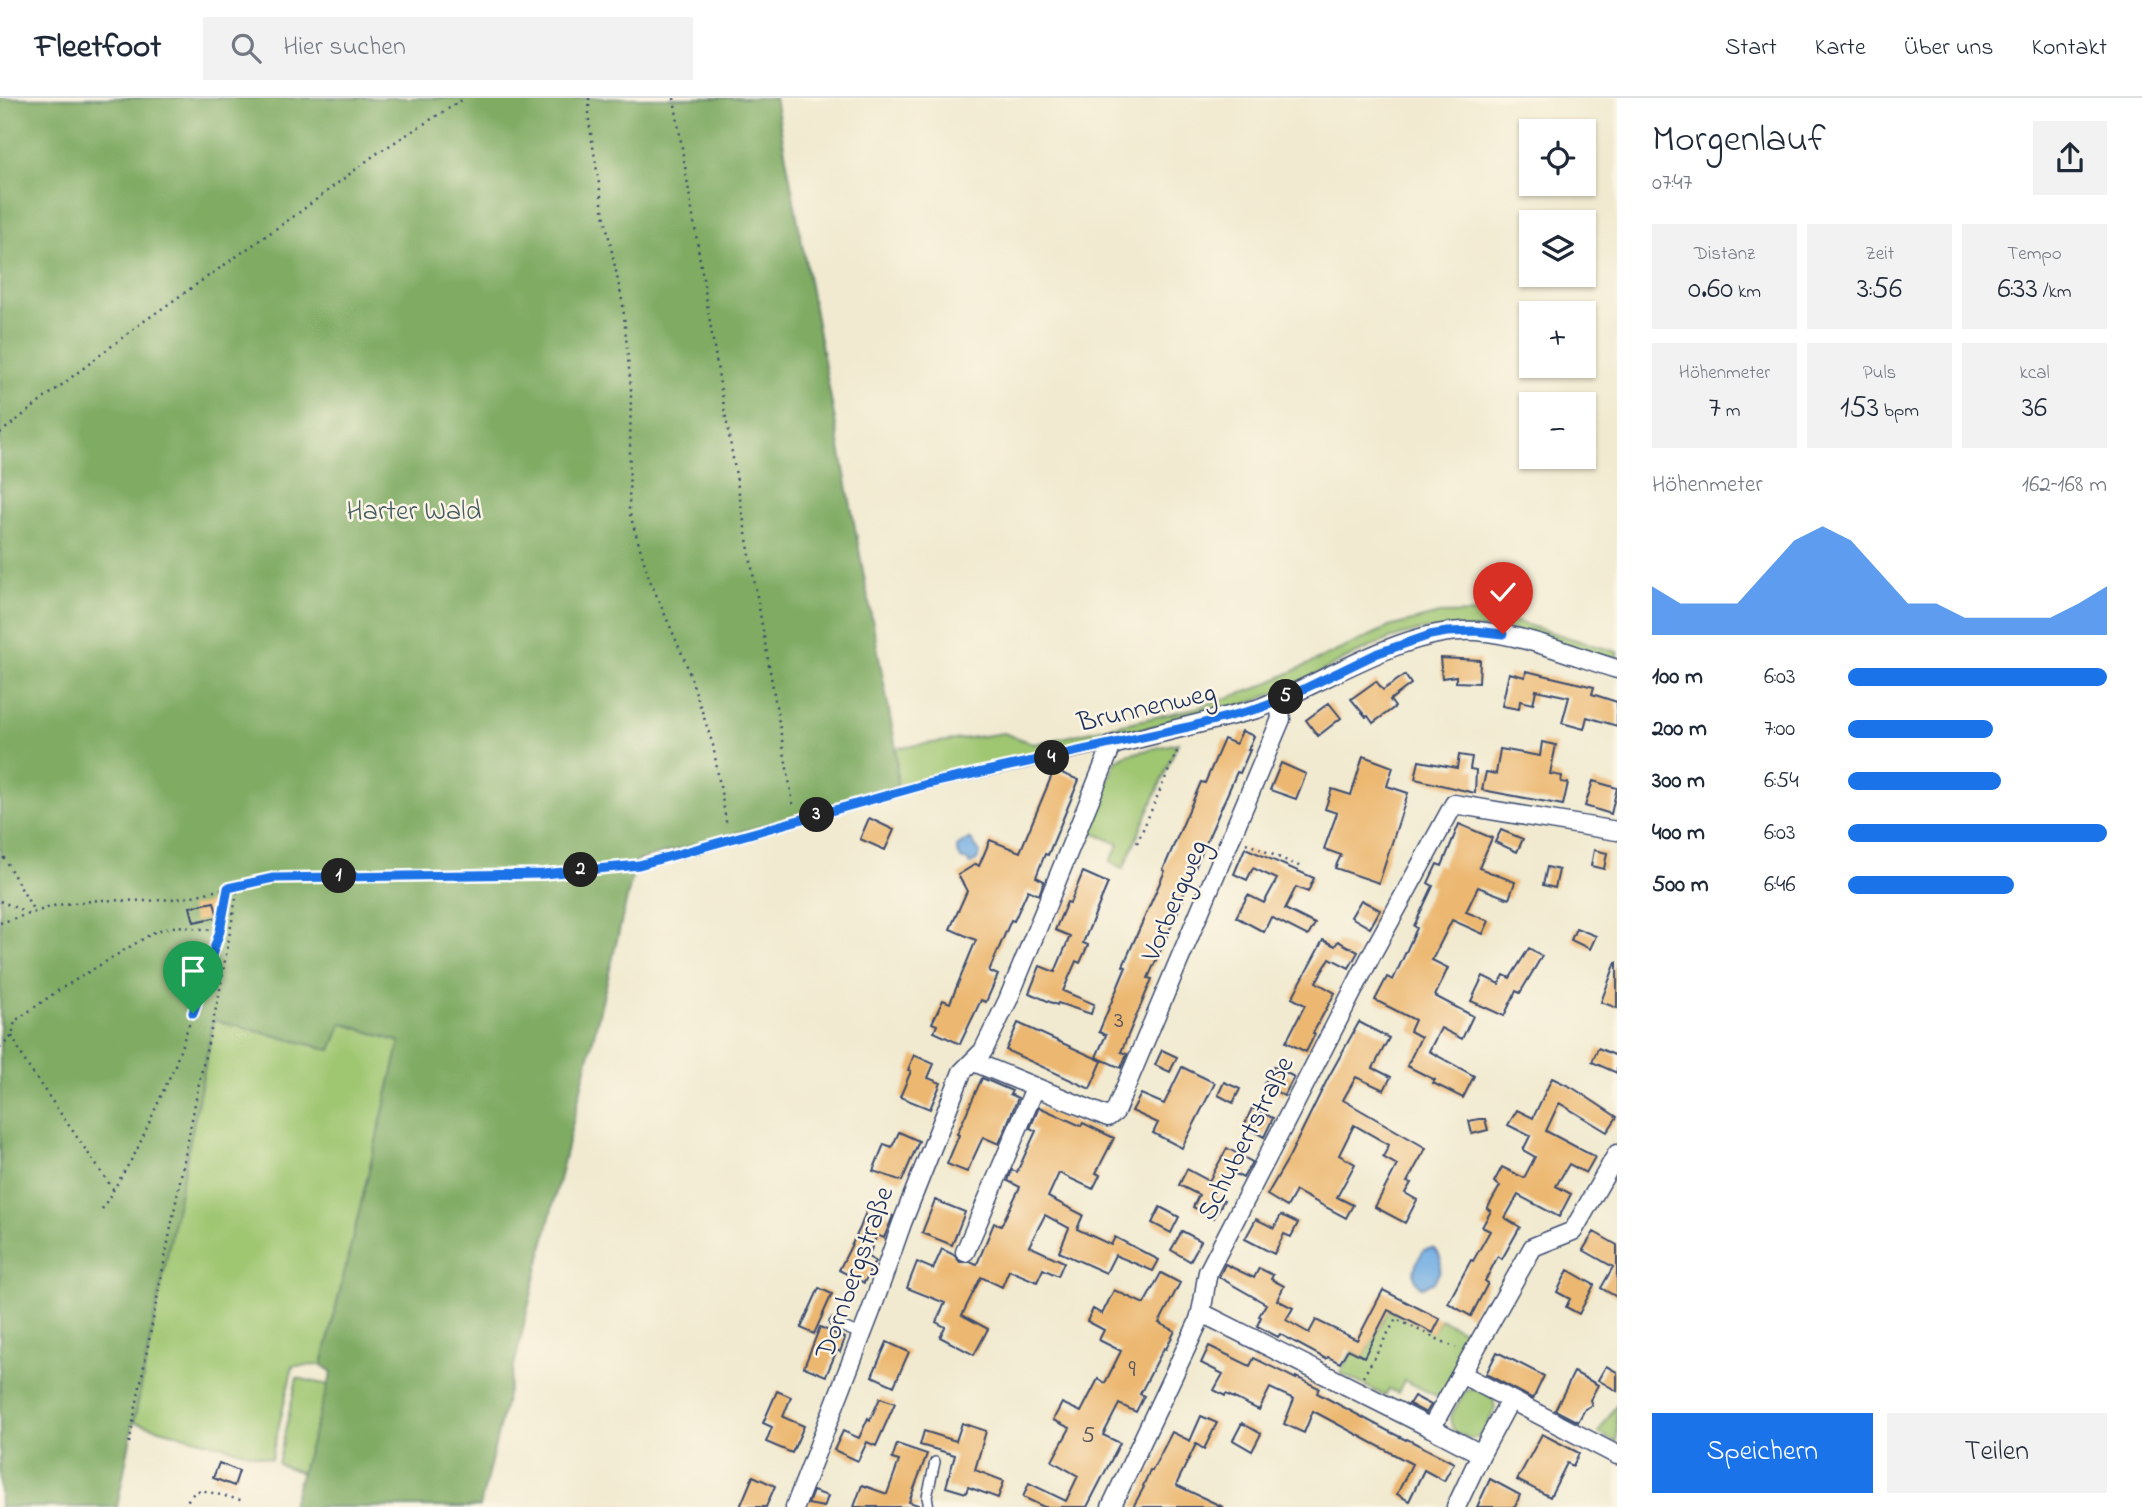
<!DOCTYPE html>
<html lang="de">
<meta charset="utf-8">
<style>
:root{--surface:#fff;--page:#f2f2f3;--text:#1f2937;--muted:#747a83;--line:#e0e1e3;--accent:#1a73e8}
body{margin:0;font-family:"Indie Flower",sans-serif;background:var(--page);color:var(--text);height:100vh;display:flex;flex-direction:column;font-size:26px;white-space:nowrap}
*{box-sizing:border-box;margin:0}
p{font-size:23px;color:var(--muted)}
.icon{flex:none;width:38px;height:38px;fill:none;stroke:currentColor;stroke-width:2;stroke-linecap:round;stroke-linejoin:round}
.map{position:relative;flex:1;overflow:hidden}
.details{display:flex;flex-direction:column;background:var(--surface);width:525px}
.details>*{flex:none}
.tools{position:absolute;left:1519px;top:21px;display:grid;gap:14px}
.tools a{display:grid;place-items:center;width:77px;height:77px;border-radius:0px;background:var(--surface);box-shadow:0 2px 5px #0004;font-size:35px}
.pin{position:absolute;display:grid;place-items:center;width:60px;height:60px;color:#fff;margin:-72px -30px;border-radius:50% 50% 50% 0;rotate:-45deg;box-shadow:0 0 7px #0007}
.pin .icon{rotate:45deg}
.km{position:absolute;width:35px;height:35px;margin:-18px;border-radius:50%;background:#222;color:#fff;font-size:19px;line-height:35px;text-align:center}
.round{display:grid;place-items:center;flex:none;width:74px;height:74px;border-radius:0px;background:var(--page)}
.head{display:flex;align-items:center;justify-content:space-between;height:119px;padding:0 35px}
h1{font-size:38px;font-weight:600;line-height:52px}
.metrics{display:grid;grid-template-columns:repeat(3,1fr);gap:10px;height:119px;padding:7px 35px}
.metrics div{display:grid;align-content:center;border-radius:0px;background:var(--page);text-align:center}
.metrics b{font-size:30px;font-weight:600}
.metrics small{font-size:19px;font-weight:400}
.metrics p{font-size:19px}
.chart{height:196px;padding:14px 35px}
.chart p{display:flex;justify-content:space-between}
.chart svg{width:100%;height:126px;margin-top:7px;fill:var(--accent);opacity:.7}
.action{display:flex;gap:14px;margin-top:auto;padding:14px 35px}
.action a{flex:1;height:80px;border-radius:0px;background:var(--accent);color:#fff;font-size:28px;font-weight:600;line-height:80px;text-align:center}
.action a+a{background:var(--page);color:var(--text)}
ul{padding:0 35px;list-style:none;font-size:23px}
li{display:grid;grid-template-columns:112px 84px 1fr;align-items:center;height:52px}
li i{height:18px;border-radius:9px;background:var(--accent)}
header{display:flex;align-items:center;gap:42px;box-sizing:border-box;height:98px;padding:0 35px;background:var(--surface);border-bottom:2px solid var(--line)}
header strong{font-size:33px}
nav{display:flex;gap:38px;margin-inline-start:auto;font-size:24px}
.search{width:490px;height:63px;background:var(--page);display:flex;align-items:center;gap:18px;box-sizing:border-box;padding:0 24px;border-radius:0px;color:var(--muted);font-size:26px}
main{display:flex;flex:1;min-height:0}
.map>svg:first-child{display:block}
.green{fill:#9fc671;stroke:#5d7a68;stroke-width:2}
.forest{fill:#7fab63;stroke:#4d6d60;stroke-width:2}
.water{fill:#72ade3;stroke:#466ea0;stroke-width:2}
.building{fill:#ecb76f}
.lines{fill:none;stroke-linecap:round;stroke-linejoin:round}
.lane-casing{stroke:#3b4b6f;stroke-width:12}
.street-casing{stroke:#3b4b6f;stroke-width:21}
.path{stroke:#3b4b6f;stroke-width:2.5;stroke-dasharray:2 5;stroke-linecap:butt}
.lane{stroke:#fff;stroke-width:9}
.street{stroke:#fff;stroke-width:18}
.route-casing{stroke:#fff;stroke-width:14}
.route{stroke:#1a73e8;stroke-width:9}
.labels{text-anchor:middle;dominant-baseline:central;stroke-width:5;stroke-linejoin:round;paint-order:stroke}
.number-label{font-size:24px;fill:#4f5162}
.park-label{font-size:28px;fill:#435c64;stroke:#fcf5e5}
.street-label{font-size:28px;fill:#1b2f5e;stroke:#fcf5e5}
</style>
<header>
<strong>Fleetfoot</strong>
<div class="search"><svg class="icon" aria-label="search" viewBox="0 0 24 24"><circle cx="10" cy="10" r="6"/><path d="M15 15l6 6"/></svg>Hier suchen</div>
<nav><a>Start</a><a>Karte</a><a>Über uns</a><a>Kontakt</a></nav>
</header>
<main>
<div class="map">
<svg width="1617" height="1409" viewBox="0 0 1617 1409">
<rect width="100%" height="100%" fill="#fcf5e5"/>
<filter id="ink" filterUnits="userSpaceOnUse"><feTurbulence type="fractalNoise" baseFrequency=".0143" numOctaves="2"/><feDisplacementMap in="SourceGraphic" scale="14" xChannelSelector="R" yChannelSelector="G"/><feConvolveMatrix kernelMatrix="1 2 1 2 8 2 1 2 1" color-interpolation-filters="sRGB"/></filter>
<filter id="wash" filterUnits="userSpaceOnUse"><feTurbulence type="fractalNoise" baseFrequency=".00686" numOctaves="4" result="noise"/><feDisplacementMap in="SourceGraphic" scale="28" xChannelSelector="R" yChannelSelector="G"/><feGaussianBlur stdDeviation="1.57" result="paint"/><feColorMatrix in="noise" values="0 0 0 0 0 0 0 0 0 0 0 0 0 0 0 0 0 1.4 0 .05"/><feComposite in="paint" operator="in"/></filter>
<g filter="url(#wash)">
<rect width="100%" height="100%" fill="#f1ead0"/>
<!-- green -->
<path class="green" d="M1482 515C1528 525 1572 542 1617 554V564L1506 530 1421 532 1389 541 1353 557 1290 590 1237 609 1037 655 897 690 896 650 1004 635 1034 646 1196 610 1257 590 1389 529 1439 516Z
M1178 645 1123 771 1110 764 1119 746 1088 733 1116 663 1126 657Z
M214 922 331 952 341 925 400 944 322 1267 293 1268 271 1361 134 1324Z
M1388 1212 1433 1234 1440 1221 1472 1237 1440 1300 1404 1282 1398 1295 1389 1291 1385 1298 1340 1275 1352 1253 1364 1259Z
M297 1280 329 1287 302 1375 278 1366Z
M1476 1290 1493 1300 1495 1312 1481 1338 1470 1341 1453 1332 1450 1320 1464 1294Z
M1617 1306V1345L1598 1335Z"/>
<!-- forest -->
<path class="forest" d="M0 0H775L896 650 897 690 636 763 480 1409H291L332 1274 322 1267 400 944 342 925 331 952 214 922 117 1409H0Z"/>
<!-- water -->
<path class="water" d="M968 741 971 742 980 755C978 761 976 765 969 766L968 762H962L957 754V749Z
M1432 1150C1446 1157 1441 1175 1433 1185L1421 1189C1408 1178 1416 1164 1424 1152Z"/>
<g id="blocks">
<!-- building -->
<path class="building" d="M1440 560 1480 562 1479 585 1456 584V578L1442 580Z
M1526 573 1594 589 1592 596 1617 604V628L1587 619 1584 631 1562 625 1569 599 1536 592 1533 606 1520 603 1519 611 1502 608 1509 575 1525 579Z
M1405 577 1411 586 1390 602 1395 609 1373 625 1368 618 1366 619 1351 601 1376 583 1383 592Z
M1329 605 1341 620 1318 638 1306 622Z
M1242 633 1254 638 1248 652H1250L1240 675 1237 674 1181 802H1183L1148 880 1152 881 1121 954 1127 956 1121 970 1096 959 1106 937 1099 934 1126 869 1123 868 1165 773 1163 772 1201 684 1205 685 1224 641 1236 646Z
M1542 644 1556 647 1550 676 1562 678 1561 684 1568 685 1563 707 1482 692 1486 674 1496 676 1500 651 1540 658Z
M1459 657 1472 659 1470 671 1476 672 1475 695 1415 681 1419 663 1457 670Z
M1363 658 1393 669 1387 688 1408 695 1379 785 1335 770 1341 757 1324 751 1337 715 1325 711 1332 691 1351 697Z
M1281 665 1306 676 1296 701 1270 692Z
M1054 672 1079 682 1048 757 1045 756 1036 779 1044 783 1039 797 1028 792 1014 823 1011 822 989 873 998 877 986 904 981 902 960 946 934 934 937 927 932 925 943 902 950 905 976 842 950 831 967 793 958 777 976 766 979 768 990 742 1020 754Z
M1593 683 1617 690 1611 716 1585 708Z
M869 720 894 732 885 752 860 741Z
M1459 726 1492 740 1479 770 1515 784 1509 801 1478 789 1466 814 1489 823 1483 836 1452 822 1432 862 1448 870 1435 898 1473 918 1462 941 1441 930 1429 953 1474 978 1463 1000 1433 985 1435 982 1407 968 1421 939 1410 933 1415 922 1375 902 1387 879 1393 882 1417 830 1414 828 1433 788 1428 785 1437 766 1442 768Z
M1501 732 1523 741 1517 754 1495 744Z
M1245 750 1314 780 1308 794 1296 789 1285 811 1315 826 1308 838 1271 819 1264 834 1236 819 1248 797 1264 805 1277 781 1253 770 1247 782 1234 776Z
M1594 752 1607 755 1604 771 1591 768Z
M1547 769 1559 772 1555 790 1543 787Z
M1083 774 1108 785 1083 845 1088 847 1080 865 1076 863 1063 893 1094 906 1091 916 1058 905 1057 907 1029 895 1040 868 1055 874 1070 838 1055 832 1067 804 1070 805Z
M1361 802 1380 812 1370 830 1351 819Z
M214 804 218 819 194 824 190 809Z
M1576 830 1596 838 1590 851 1571 842Z
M1323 842 1335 848 1338 843 1358 854 1349 870 1330 860 1316 884 1335 895 1313 935 1315 936 1306 954 1286 944 1305 907 1292 900Z
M1529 850 1542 858 1520 895 1516 893 1504 918 1471 903 1483 878 1499 886 1504 877 1510 880Z
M1616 864H1617V910L1601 904Z
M1359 924 1389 940 1373 970 1391 979 1384 992 1356 979 1343 1002 1426 1050 1407 1084 1411 1085 1405 1095 1417 1102 1405 1125 1375 1109 1397 1067 1383 1059 1389 1047 1354 1027 1339 1057 1355 1066 1337 1099 1353 1107 1346 1120 1296 1093 1287 1109 1267 1097 1289 1059 1328 980Z
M1018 925 1102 963 1090 991 1006 952Z
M1598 950 1617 958V975L1592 964Z
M1162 952 1177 959 1170 974 1155 967Z
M914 957 934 966 928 980 941 985 930 1011 900 999 911 973 908 972Z
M1274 968 1294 979 1284 998 1264 986Z
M1182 969 1215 985 1182 1050 1153 1035 1158 1025 1132 1013 1141 996 1164 1006Z
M982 980 1012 993 1010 996 1018 1000 999 1046 983 1039 967 1074 947 1066 959 1037 957 1036Z
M1552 980 1573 990 1617 1019 1607 1034 1559 1005 1546 1033 1595 1059 1586 1075 1569 1066 1556 1088 1571 1096 1559 1119 1518 1097 1505 1120 1520 1129 1502 1161 1498 1158 1485 1183 1488 1185 1471 1218 1448 1205 1471 1162 1473 1163 1490 1133 1482 1129 1491 1113 1487 1111 1500 1088 1494 1084 1502 1069 1524 1080 1535 1059 1523 1052 1530 1038 1508 1027 1517 1012 1533 1020Z
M1224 984 1240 991 1233 1005 1218 997Z
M1039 1009 1081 1028 1083 1025 1114 1040 1096 1075 1100 1077 1093 1091 1059 1075 1048 1099 1083 1117 1077 1131 1111 1147 1115 1139 1159 1162 1153 1173 1115 1157 1106 1175 1059 1154 1069 1130 1045 1117 1029 1148 1064 1164 1058 1178 1043 1171 1037 1184 1009 1172 1002 1189 981 1179 962 1217 988 1231 974 1257 940 1239 945 1229 936 1224 945 1205 907 1190 917 1164 933 1171 942 1151 954 1157 960 1164H971L977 1166 994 1125 1001 1128 1020 1089 1008 1083 1012 1072 1017 1074 1036 1033 1030 1030Z
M1252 1010 1273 1020 1264 1039 1244 1028Z
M1479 1021H1485L1488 1032 1472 1036 1469 1023Z
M899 1034 919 1043 902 1083 873 1073 884 1046 892 1049Z
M1227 1050 1252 1064 1243 1080 1232 1074 1219 1100 1224 1102 1214 1120 1193 1109 1199 1097 1179 1087 1187 1071 1209 1083Z
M935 1102 965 1114 952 1147 922 1135Z
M868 1108 893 1118 884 1140 877 1137 868 1159 875 1163 864 1185 839 1172 860 1130Z
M1160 1109 1179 1119 1171 1135 1152 1125Z
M1281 1117 1298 1125 1291 1139 1284 1136 1274 1156 1245 1141 1256 1121 1274 1130Z
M1182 1133 1201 1143 1190 1163 1171 1152Z
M1594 1134 1617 1147V1199L1601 1190 1613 1169 1583 1152Z
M1225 1166 1254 1180 1259 1170 1273 1177 1271 1181 1284 1188 1277 1202 1293 1210 1286 1222 1309 1235 1316 1222 1357 1242 1383 1192 1440 1221 1433 1235 1388 1212 1364 1259 1348 1251 1340 1265 1328 1259 1326 1261 1280 1236 1278 1239 1257 1228 1261 1219 1259 1218 1266 1206 1219 1179Z
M1568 1172 1594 1187 1579 1216 1566 1209 1570 1201 1557 1194Z
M1161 1175 1180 1185 1159 1225 1175 1233 1166 1251 1164 1250 1140 1296 1144 1298 1136 1314 1119 1306 1103 1337 1120 1345 1087 1409H1044L1023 1399 1029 1385 1066 1403 1078 1378 1052 1363 1070 1330 1053 1322 1062 1305 1081 1314 1098 1281 1105 1285 1121 1253 1099 1242 1104 1232 1087 1223 1093 1211 1102 1216 1114 1192 1144 1206Z
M819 1190 832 1196 814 1236 801 1230Z
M820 1229 845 1240 840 1254 837 1252 826 1278 804 1269Z
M887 1244 909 1254 894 1288 872 1278Z
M1209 1248 1250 1268 1254 1260 1296 1281V1279L1319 1290 1317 1295 1390 1334 1406 1342 1407 1341 1454 1365 1444 1383 1424 1372 1409 1403 1397 1396 1412 1366 1313 1313 1304 1335 1284 1326 1294 1301 1270 1290 1259 1312 1226 1296 1225 1298 1214 1292 1223 1276 1201 1265Z
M1497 1254 1544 1278 1533 1301 1486 1276Z
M1606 1268 1617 1274V1293L1598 1282Z
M1574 1274 1598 1287 1590 1302 1592 1307 1585 1311 1578 1324 1555 1312Z
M777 1293 791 1299 783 1319 804 1328 792 1355 766 1344 772 1329 763 1325Z
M1414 1298 1431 1307 1426 1315 1409 1306Z
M880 1300 895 1305 876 1348 867 1344 858 1363 834 1352 843 1333 859 1340 868 1320 870 1322Z
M1201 1318 1217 1325 1204 1351 1196 1346 1176 1387 1223 1409H1133L1144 1389 1143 1388 1150 1372 1152 1373 1172 1334 1190 1343Z
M962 1325 986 1333 975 1372 1004 1383 998 1400 968 1389 966 1395 946 1389 955 1357 920 1347 924 1333 956 1343Z
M1242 1325 1261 1336 1252 1353 1233 1342Z
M1542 1336 1579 1355 1573 1368 1567 1365 1550 1399 1517 1382Z
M897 1346 927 1356 909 1404 918 1407V1409H854L862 1387 887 1396 899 1363 892 1361Z
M219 1365 239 1373 234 1388 213 1380Z
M753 1378 775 1388 766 1409H740Z
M1490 1381 1520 1397 1515 1409H1477Z
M813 1393 828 1398 824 1409 808 1406Z"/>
</g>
</g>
<g filter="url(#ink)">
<use href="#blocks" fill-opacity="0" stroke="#3b4b6f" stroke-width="2"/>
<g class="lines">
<!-- lane casing -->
<g class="lane-casing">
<path id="lane" d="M639 767 927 686 1112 647
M834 1225 862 1237
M929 1409 927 1399 935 1364"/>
</g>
<!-- street casing -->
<g class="street-casing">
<path id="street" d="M974 964 1108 1019 1115 1014 1281 621 1279 603
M965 1154 1035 990
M1202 1215 1431 1330
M1461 1276 1533 1149 1573 1133 1617 1056
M1510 1302 1481 1356 1431 1330 1461 1276 1617 1357
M795 1409 871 1213 902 1125 962 974 983 953 1008 902 1112 647 1257 611C1324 586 1405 528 1477 533 1526 537 1571 557 1617 571
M1111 1409 1197 1227C1204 1210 1204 1191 1208 1174L1374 852 1454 706 1617 733
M1456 1409 1481 1356"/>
</g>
<!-- path -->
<path class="path" d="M589 0V23L603 111 623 207 631 292 629 413 649 480 686 565 713 647 727 729
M674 0 719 280 794 711
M0 335 140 226 297 116 376 56 465 0
M1137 745 1179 649
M1246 745 1301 769
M0 753 34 813
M0 803 26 814
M0 825 57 807 100 802 148 803 183 800 273 780 543 776 628 768
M12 938 27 967 113 1091
M0 950 12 938 15 923 59 892 156 833 177 828 220 833
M102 1111 136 1054 175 967 211 863 220 833 228 790
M1363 1279 1396 1221 1456 1250
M129 1345 200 980 219 897 238 788
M185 1409C188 1400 192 1395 201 1392L244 1403"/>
<!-- lane -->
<use href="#lane" class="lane"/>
<!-- street -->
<use href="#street" class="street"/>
</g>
</g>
<g class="lines" filter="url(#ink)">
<!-- route casing -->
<g class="route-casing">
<path id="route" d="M193 915 220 833 228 790 273 780 543 776 639 767 927 686 1188 629 1257 611 1279 603 1378 555 1430 537 1447 534 1475 533 1503 536"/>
</g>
<!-- route -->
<use href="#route" class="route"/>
</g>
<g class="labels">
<!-- number labels -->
<g class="number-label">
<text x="1119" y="923">3</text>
<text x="1132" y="1272">9</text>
<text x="1088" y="1338">5</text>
</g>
<!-- park labels -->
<g class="park-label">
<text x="414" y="414">Harter Wald</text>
</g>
<!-- street labels -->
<g class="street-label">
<text transform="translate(1147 611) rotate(-13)">Brunnenweg</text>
<text transform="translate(1176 803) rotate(-67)">Vorbergweg</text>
<text transform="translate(1247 1041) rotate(-63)">Schubertstraße</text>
<text transform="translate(856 1175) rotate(-70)">Dornbergstraße</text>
</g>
</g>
</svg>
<div class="tools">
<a><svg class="icon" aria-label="locate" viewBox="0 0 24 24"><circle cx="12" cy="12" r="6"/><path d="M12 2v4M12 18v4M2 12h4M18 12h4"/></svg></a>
<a><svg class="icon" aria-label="layers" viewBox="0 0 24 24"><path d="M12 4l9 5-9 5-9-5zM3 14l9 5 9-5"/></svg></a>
<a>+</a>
<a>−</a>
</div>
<div class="pin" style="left:193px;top:915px;background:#1e9e55"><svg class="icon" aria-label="arrive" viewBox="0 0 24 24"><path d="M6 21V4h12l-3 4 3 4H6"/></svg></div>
<div class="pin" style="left:1503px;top:536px;background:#d93025"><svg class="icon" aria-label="check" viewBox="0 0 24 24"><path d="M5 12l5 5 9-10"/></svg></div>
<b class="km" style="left:339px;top:778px">1</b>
<b class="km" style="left:581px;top:772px">2</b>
<b class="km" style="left:817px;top:717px">3</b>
<b class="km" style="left:1052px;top:660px">4</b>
<b class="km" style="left:1286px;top:599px">5</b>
</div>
<section class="details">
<div class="head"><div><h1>Morgenlauf</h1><p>07:47</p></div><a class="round"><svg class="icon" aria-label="share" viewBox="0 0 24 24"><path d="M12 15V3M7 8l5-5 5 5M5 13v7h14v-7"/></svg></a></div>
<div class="metrics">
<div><p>Distanz</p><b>0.60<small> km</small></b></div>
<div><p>Zeit</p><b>3:56</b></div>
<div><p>Tempo</p><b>6:33<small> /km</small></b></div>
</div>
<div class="metrics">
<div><p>Höhenmeter</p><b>7<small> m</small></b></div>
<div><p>Puls</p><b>153<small> bpm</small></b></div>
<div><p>kcal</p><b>36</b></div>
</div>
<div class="chart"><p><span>Höhenmeter</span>162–168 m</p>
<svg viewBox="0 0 160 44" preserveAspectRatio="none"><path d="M0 44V27L10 33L20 33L30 33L40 22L50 11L60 6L70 11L80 22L90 33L100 33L110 38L120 38L130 38L140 38L150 33L160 27V44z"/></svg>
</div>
<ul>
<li><b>100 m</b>6:03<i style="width:100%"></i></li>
<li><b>200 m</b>7:00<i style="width:56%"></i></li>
<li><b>300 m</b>6:54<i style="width:59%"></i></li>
<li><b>400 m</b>6:03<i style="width:100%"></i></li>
<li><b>500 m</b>6:46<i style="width:64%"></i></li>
</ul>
<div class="action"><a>Speichern</a><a>Teilen</a></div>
</section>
</main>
